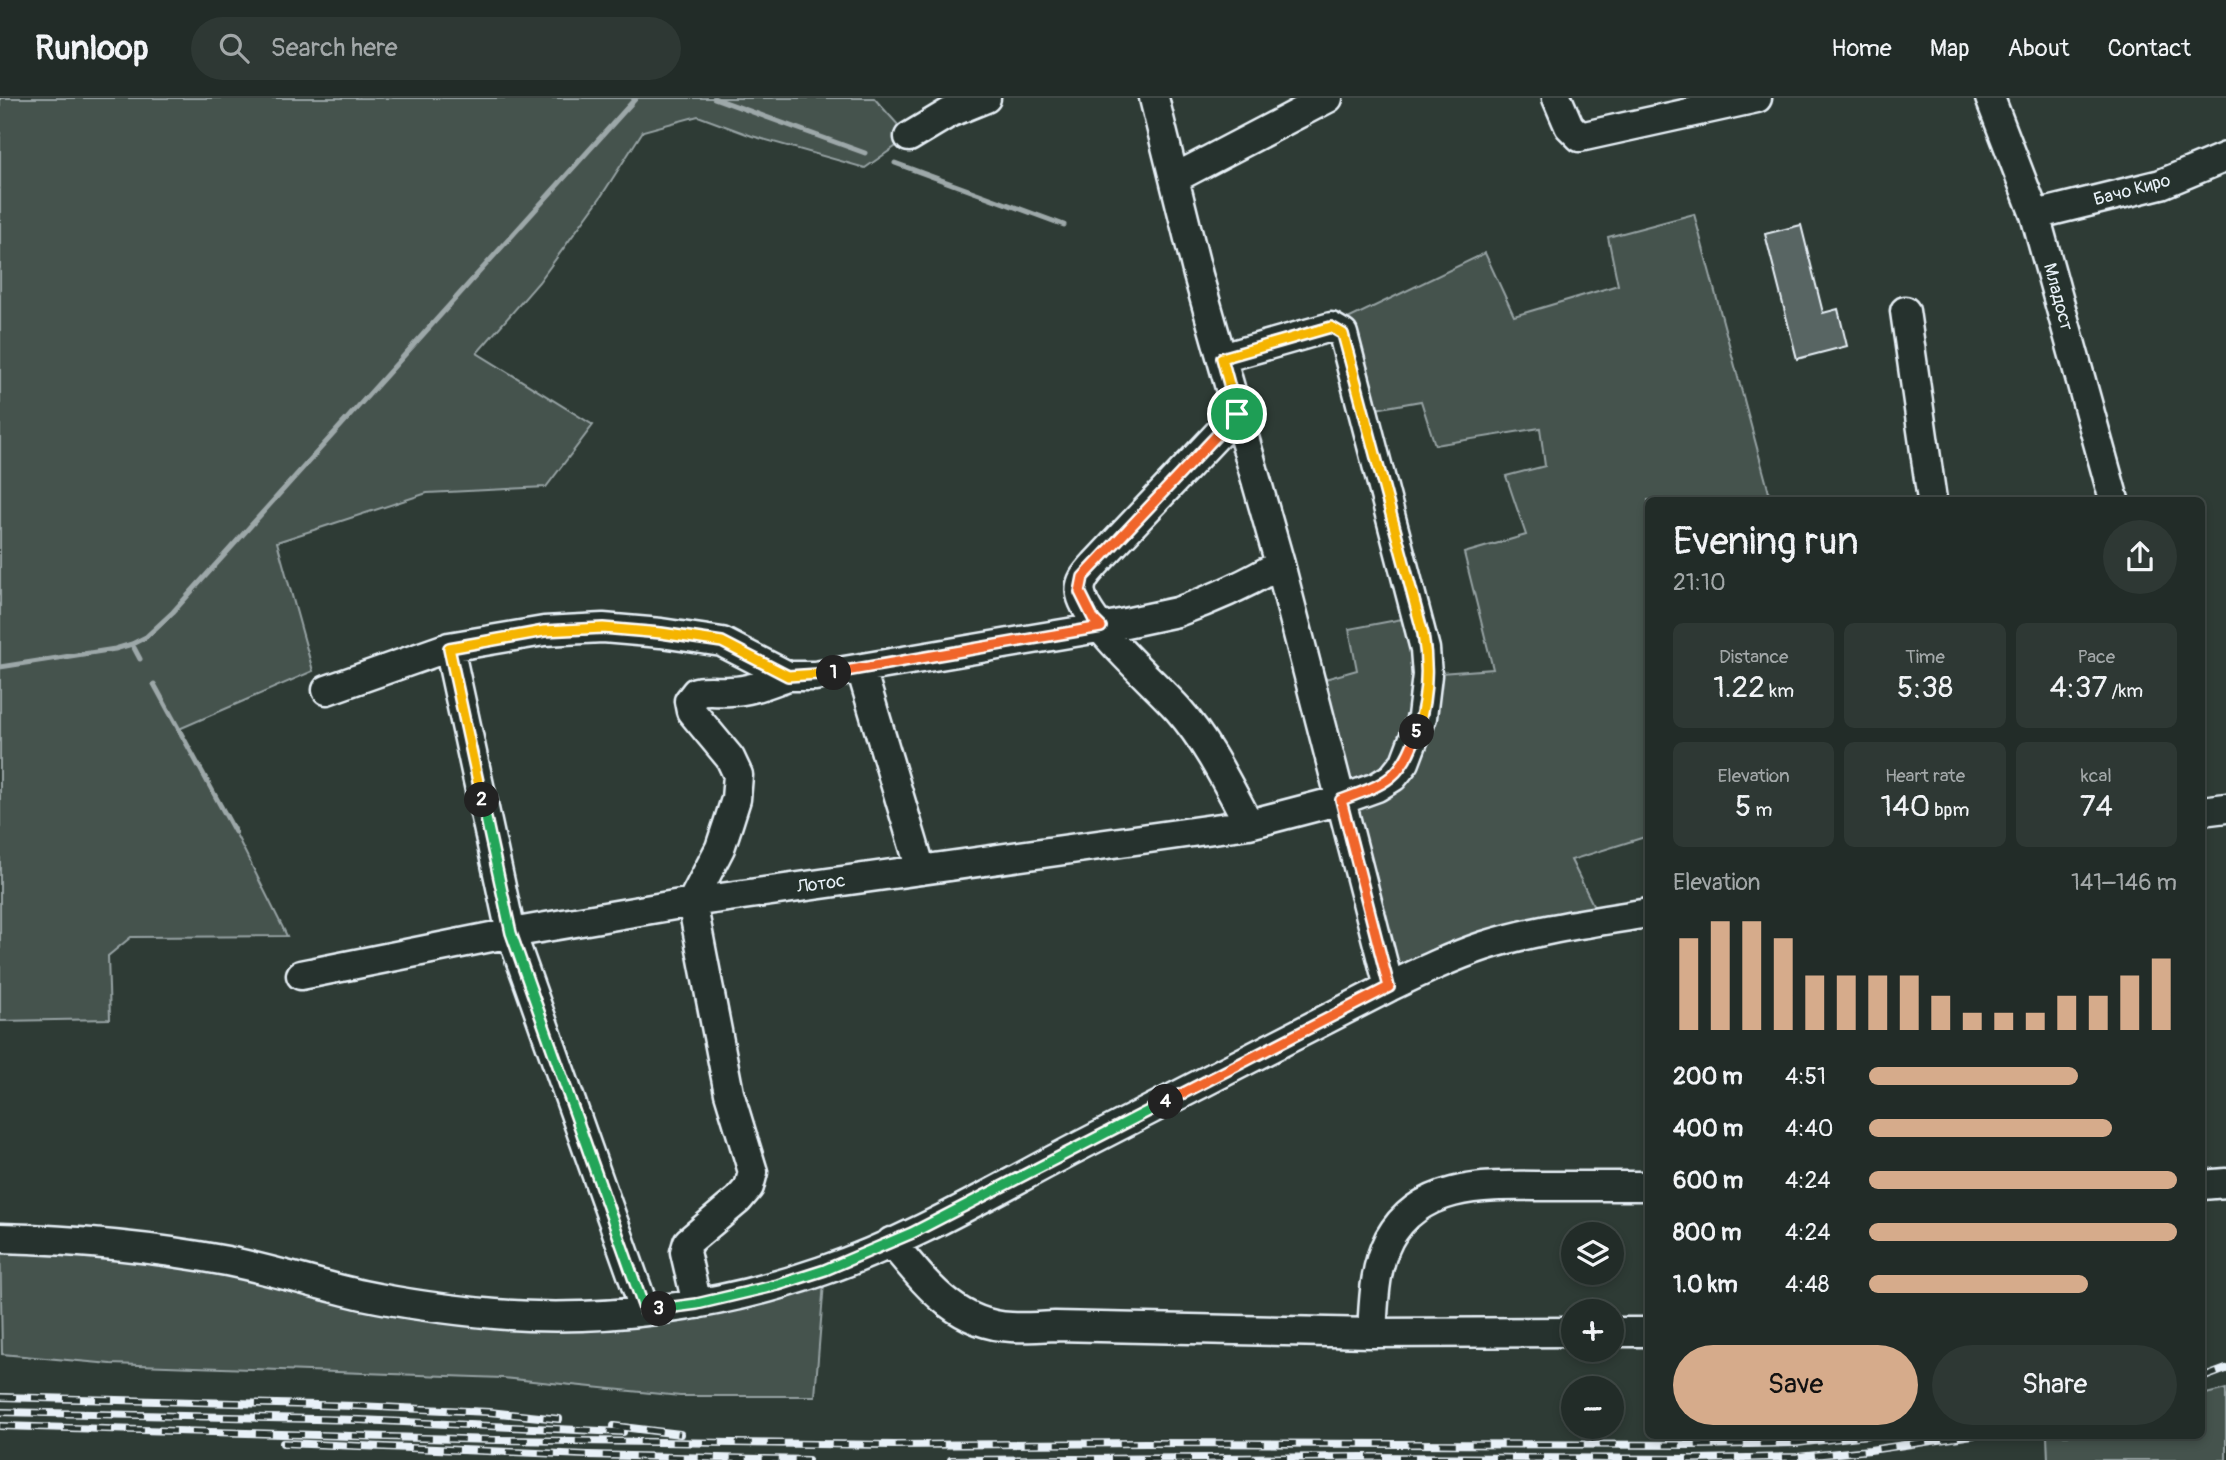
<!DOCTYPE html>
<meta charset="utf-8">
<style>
:root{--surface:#222c28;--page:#2e3834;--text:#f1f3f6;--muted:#a2a7a8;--line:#3f4845;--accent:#d6ab8b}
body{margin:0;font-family:Pangolin,sans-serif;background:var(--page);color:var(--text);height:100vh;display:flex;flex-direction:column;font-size:26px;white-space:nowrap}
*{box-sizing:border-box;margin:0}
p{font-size:23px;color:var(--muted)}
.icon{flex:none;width:38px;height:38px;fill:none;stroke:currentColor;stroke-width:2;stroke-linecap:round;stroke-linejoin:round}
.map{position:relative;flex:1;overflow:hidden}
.panel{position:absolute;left:1645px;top:399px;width:560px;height:942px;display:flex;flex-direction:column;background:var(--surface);border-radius:10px;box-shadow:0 4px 10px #0003,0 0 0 2px var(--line)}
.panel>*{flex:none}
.controls{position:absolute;left:1561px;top:1124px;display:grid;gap:14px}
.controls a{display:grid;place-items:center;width:63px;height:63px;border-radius:50%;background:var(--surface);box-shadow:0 4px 10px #0003,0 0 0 2px var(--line);font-size:35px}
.pin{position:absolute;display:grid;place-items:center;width:60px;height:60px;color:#fff;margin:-30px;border:4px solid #fff;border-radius:50%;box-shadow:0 2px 7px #0007}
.km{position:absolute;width:35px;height:35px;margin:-18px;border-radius:50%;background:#222;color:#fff;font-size:19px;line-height:35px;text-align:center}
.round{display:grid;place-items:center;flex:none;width:74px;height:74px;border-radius:37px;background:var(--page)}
.summary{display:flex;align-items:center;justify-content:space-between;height:119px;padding:0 28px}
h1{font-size:38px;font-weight:600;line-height:52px}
.metrics{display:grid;grid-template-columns:repeat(3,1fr);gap:10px;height:119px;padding:7px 28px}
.metrics div{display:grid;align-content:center;border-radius:10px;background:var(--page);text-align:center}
.metrics b{font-size:30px;font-weight:600}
.metrics small{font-size:19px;font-weight:400}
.metrics p{font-size:19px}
.chart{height:196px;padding:14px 28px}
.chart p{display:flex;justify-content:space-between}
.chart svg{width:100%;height:126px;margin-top:7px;stroke:var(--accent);stroke-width:6}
.cta{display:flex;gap:14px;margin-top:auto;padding:14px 28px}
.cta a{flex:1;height:80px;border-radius:42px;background:var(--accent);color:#111;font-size:28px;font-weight:600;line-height:80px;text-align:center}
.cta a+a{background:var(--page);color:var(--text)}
ul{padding:0 28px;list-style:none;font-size:23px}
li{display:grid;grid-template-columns:112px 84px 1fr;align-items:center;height:52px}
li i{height:18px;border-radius:9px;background:var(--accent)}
header{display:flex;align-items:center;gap:42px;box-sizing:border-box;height:98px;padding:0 35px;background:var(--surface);border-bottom:2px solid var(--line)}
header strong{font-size:33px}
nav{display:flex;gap:38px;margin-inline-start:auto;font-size:24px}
.search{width:490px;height:63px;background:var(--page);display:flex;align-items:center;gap:18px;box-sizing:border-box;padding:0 24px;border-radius:38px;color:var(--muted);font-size:26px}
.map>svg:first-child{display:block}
.green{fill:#45524e;stroke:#96a2a3;stroke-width:2}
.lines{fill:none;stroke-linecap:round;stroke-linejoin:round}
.stream{stroke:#9da8a9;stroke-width:5}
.building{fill:#596563;stroke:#e8f1f8;stroke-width:2}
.minor-casing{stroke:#e8f1f8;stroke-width:33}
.minor{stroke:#26332d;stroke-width:28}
.rail-casing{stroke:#e8f1f8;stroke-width:8}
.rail{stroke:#26332d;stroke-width:5;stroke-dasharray:16;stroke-linecap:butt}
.split-1-casing{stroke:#fff;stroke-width:14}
.split-2-casing{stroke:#fff;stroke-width:14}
.split-3-casing{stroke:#fff;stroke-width:14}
.split-4-casing{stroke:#fff;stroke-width:14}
.split-5-casing{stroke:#fff;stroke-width:14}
.split-6-casing{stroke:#fff;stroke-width:14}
.split-1{stroke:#f0652b;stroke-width:9}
.split-2{stroke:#f5b400;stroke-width:9}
.split-3{stroke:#22a559;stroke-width:9}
.split-4{stroke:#22a559;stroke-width:9}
.split-5{stroke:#f0652b;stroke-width:9}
.split-6{stroke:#f5b400;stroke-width:9}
.labels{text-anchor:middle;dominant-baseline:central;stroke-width:5;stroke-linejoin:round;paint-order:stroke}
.street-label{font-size:18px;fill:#e8f1f8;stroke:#26332d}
</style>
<header>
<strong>Runloop</strong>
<div class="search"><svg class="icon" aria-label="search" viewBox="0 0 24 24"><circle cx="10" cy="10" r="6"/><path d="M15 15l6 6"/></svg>Search here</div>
<nav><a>Home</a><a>Map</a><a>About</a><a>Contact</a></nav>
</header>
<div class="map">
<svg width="2226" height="1362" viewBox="0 0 2226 1362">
<rect width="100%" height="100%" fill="#2e3b35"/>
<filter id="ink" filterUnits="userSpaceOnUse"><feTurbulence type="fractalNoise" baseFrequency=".0143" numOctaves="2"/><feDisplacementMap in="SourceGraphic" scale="14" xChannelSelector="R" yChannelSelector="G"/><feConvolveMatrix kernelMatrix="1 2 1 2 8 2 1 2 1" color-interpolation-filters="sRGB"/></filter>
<g filter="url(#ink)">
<!-- green -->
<path class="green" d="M0 0H874L909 39 865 70 752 38 698 18 643 33 600 100 539 184 477 255 593 327 546 389 427 395 277 444 313 573 179 631 235 734 287 838 131 839 108 858 110 921 0 923Z
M1694 116 1771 402H1648V738L1571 762 1601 823 1389 889 1311 585 1357 572 1349 531 1418 518 1427 576 1493 571 1464 455 1526 437 1506 378 1545 368 1540 330 1435 347 1421 303 1364 313 1331 229 1485 155 1514 218 1618 187 1608 139Z
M0 1140 571 1217 825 1172 815 1298H680L503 1280 111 1266 2 1256Z
M2226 1291V1362H2048L2047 1338 2051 1337H2202V1297Z"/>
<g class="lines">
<!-- stream -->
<path class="stream" d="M714 0 865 55
M895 65 1064 127
M132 546 140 561
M0 569 115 551 132 546 146 539 173 514 636 0
M154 586 235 734"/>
</g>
<!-- building -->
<path class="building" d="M1801 127 1823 215 1838 211 1847 248 1797 261 1765 136Z"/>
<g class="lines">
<!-- minor casing -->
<g class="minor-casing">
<path id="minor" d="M1154 0 1198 177 1280 466 1389 889
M1557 0 1569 28 1580 39 1757 0
M1990 0 2035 117 2114 402
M909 39 949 15 986 0
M1175 80 1328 0
M2035 117 2161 86 2226 59
M1905 213 1932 402
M1237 316 1097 464C1089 473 1078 483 1081 496 1088 528 1155 585 1178 611 1208 645 1228 687 1249 726
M449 549 511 835 645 1213
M861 571 921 772
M327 592 449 549 544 533 603 530 661 535 722 544 788 578H815L1116 527 1177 514C1213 501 1247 486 1280 466
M2202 713 2226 710
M301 877 511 835 692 804 1249 726 1341 702 1377 689 1393 679 1405 664 1422 619 1427 577 1425 551 1343 236 1331 229 1222 260
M2202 1087 2226 1085
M0 1140C76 1142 152 1149 227 1163 273 1172 318 1187 363 1197 406 1206 451 1212 495 1216 604 1225 719 1209 822 1173 910 1143 992 1094 1074 1051 1179 997 1284 943 1389 889 1420 874 1451 859 1484 848 1537 831 1594 824 1648 815
M891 1144C925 1184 954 1226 1011 1229 1025 1230 1040 1229 1055 1228L1372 1235 1573 1234
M697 1206 685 1154 688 1144 738 1102 749 1089 753 1074 729 995 692 804 720 750 728 726 736 701 738 677 730 660 691 613 689 603 696 594C709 592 719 594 731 593 751 593 770 584 788 578
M1612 1234H1648
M1372 1235C1374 1203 1374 1170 1389 1141 1422 1081 1495 1088 1552 1088 1584 1088 1616 1088 1648 1088"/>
</g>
<!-- minor -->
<use href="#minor" class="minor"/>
<!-- rail casing -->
<g class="rail-casing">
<path id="rail" d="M2202 1280 2226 1271
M0 1299 357 1308 489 1314 559 1321
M0 1314 360 1322 623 1334
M0 1328 494 1342 895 1347 1148 1345 1695 1347 1796 1345 1868 1337
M614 1328 680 1336
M283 1345 587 1357 808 1362
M951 1362 1364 1359 1695 1361 1797 1359 1870 1352 1973 1337"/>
</g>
<!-- rail -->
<use href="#rail" class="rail"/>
</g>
</g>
<g class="lines" filter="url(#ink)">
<!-- split-1 casing -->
<g class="split-1-casing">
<path id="split-1" d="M834 575 1101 529 1094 522 1080 494 1083 479 1237 316"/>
</g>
<!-- split-2 casing -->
<g class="split-2-casing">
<path id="split-2" d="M482 702 449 550 544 533 603 530 661 535 722 544 788 578 834 575"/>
</g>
<!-- split-3 casing -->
<g class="split-3-casing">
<path id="split-3" d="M482 702 511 835 645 1213 659 1211"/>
</g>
<!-- split-4 casing -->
<g class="split-4-casing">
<path id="split-4" d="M659 1211 697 1206 778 1187 825 1172 912 1135 1166 1004"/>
</g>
<!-- split-5 casing -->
<g class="split-5-casing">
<path id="split-5" d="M1166 1004 1389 889 1341 702C1385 686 1402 681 1417 634"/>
</g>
<!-- split-6 casing -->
<g class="split-6-casing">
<path id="split-6" d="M1237 316 1222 260 1331 229 1343 236 1423 536C1429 570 1427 602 1417 634"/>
</g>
<!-- split-1 -->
<use href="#split-1" class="split-1"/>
<!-- split-2 -->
<use href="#split-2" class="split-2"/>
<!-- split-3 -->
<use href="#split-3" class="split-3"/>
<!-- split-4 -->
<use href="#split-4" class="split-4"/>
<!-- split-5 -->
<use href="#split-5" class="split-5"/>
<!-- split-6 -->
<use href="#split-6" class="split-6"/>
</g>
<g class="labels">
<!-- street labels -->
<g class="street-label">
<text transform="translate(2132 92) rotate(-15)">Бачо Киро</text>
<text transform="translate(2058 199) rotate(75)">Младост</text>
<text transform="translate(821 786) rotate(-8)">Лотос</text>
</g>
</g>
</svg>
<div class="controls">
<a><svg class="icon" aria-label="layers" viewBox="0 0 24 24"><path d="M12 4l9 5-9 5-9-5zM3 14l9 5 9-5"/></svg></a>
<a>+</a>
<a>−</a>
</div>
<div class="pin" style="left:1237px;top:316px;background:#1e9e55"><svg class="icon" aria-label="arrive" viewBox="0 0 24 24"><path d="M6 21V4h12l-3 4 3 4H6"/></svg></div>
<b class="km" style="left:834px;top:575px">1</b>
<b class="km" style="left:482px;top:702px">2</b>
<b class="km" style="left:659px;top:1211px">3</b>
<b class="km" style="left:1166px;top:1004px">4</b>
<b class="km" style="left:1417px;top:634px">5</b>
<section class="panel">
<div class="summary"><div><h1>Evening run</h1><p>21:10</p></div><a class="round"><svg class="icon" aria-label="share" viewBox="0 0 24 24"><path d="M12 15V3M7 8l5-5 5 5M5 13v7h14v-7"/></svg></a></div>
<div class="metrics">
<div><p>Distance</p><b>1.22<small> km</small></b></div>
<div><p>Time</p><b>5:38</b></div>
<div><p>Pace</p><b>4:37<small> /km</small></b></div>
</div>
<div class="metrics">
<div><p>Elevation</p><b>5<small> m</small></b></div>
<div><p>Heart rate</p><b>140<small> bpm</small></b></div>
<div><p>kcal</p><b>74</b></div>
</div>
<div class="chart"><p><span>Elevation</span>141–146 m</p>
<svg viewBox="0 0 160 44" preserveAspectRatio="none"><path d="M5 44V12M15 44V6M25 44V6M35 44V12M45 44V25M55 44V25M65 44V25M75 44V25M85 44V32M95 44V38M105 44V38M115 44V38M125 44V32M135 44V32M145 44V25M155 44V19"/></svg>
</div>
<ul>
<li><b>200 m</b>4:51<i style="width:68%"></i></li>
<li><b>400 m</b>4:40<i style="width:79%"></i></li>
<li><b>600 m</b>4:24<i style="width:100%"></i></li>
<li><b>800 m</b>4:24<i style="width:100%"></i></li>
<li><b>1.0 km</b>4:48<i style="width:71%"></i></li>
</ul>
<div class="cta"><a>Save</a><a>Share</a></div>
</section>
</div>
